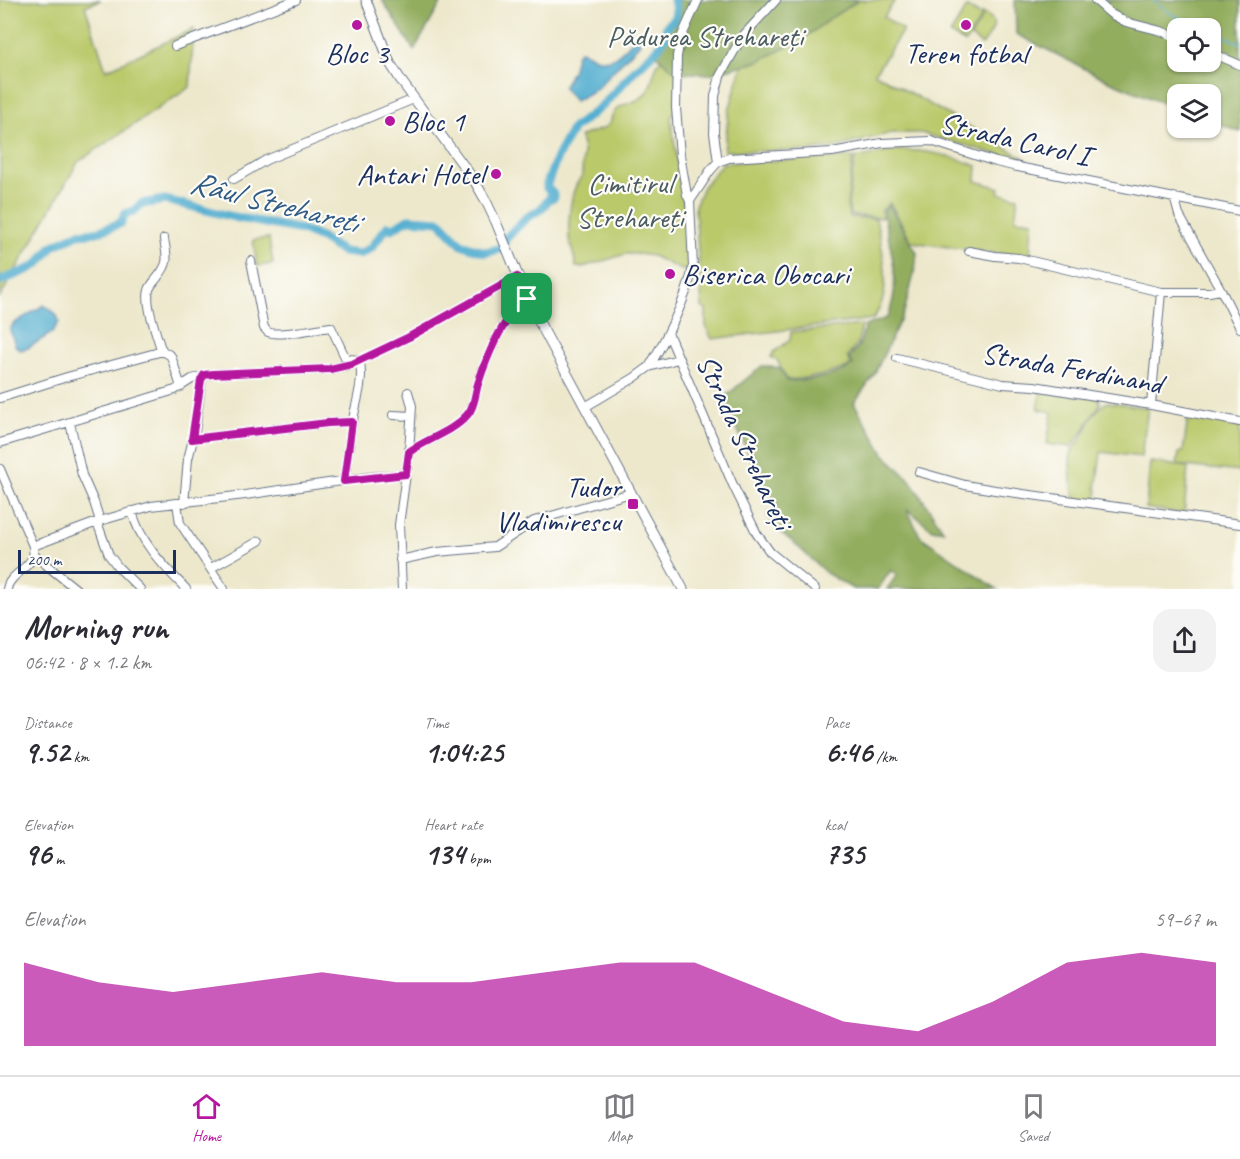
<!DOCTYPE html>
<meta charset="utf-8">
<style>
:root{--surface:#fff;--page:#f2f2f3;--text:#2b2b33;--muted:#7c7c81;--line:#e1e1e2;--accent:#b5179e}
body{margin:0;font-family:Caveat,sans-serif;background:var(--page);color:var(--text);height:100vh;display:flex;flex-direction:column;font-size:22px;white-space:nowrap}
*{box-sizing:border-box;margin:0}
p{font-size:20px;color:var(--muted)}
.icon{flex:none;width:33px;height:33px;fill:none;stroke:currentColor;stroke-width:2;stroke-linecap:round;stroke-linejoin:round}
.map{position:relative;height:589px;overflow:hidden}
.sheet{display:flex;flex-direction:column;background:var(--surface);flex:1}
.sheet>*{flex:none}
.controls{position:absolute;left:1167px;top:18px;display:grid;gap:12px}
.controls a{display:grid;place-items:center;width:54px;height:54px;border-radius:12px;background:var(--surface);box-shadow:0 2px 4px #0004;font-size:30px}
.scale{position:absolute;left:18px;bottom:15px;width:158px;box-sizing:border-box;padding-left:6px;border:3px solid #1b2f5e;border-top:0;font-size:16px;line-height:21px;white-space:nowrap;color:#1b2f5e;-webkit-text-stroke:4px #fdfcf7;paint-order:stroke}
.pin{position:absolute;display:grid;place-items:center;width:51px;height:51px;color:#fff;margin:-26px;border-radius:12px;box-shadow:0 3px 9px #0006}
.round{display:grid;place-items:center;flex:none;width:63px;height:63px;border-radius:18px;background:var(--page)}
.headline{display:flex;align-items:center;justify-content:space-between;height:102px;padding:0 24px}
h1{font-size:33px;font-weight:600;line-height:45px}
.stats{display:grid;grid-template-columns:repeat(3,1fr);gap:9px;height:102px;padding:6px 24px}
.stats div{display:grid;align-content:center}
.stats b{font-size:30px;font-weight:600}
.stats small{font-size:16px;font-weight:400}
.stats p{font-size:16px}
.chart{height:168px;padding:12px 24px}
.chart p{display:flex;justify-content:space-between}
.chart svg{width:100%;height:108px;margin-top:6px;fill:var(--accent);opacity:.7}
.tabs{display:flex;justify-content:space-around;align-items:center;height:84px;border-top:2px solid var(--line);background:var(--surface);font-size:16px;color:var(--muted)}
.tabs a{display:grid;justify-items:center;gap:3px}
.tabs .current{color:var(--accent)}
.map>svg:first-child{display:block}
.green{fill:#bac96b;stroke:#6a7c64;stroke-width:1.5}
.forest{fill:#93ad5f;stroke:#576e5e;stroke-width:1.5;fill-rule:evenodd}
.water{fill:#52aed0;stroke:#366e97;stroke-width:1.5}
.lines{fill:none;stroke-linecap:round;stroke-linejoin:round}
.stream{stroke:#52aed0;stroke-width:1.5}
.river{stroke:#52aed0;stroke-width:9}
.minor-casing{stroke:#647084;stroke-width:10}
.major-casing{stroke:#647084;stroke-width:11}
.minor{stroke:#fff;stroke-width:8}
.major{stroke:#fff;stroke-width:9}
.route-casing{stroke:#fff;stroke-width:12}
.route{stroke:#b5179e;stroke-width:8}
.poi-dot{fill:#b5179e;stroke:#fdfcf7;stroke-width:2}
.labels{text-anchor:middle;dominant-baseline:central;stroke-width:4.5;stroke-linejoin:round;paint-order:stroke}
.park-label{font-size:30px;fill:#4b5d62;stroke:#fdfcf7}
.poi-label{font-size:30px;fill:#1b2f5e;stroke:#fdfcf7}
.street-label{font-size:30px;fill:#1b2f5e;stroke:#fdfcf7}
.water-label{font-size:32px;font-style:italic;fill:#2e5b86;stroke:#fdfcf7}
</style>
<div class="map">
<svg width="1240" height="589" viewBox="0 0 1240 589">
<rect width="100%" height="100%" fill="#fdfcf7"/>
<filter id="ink" filterUnits="userSpaceOnUse"><feTurbulence type="fractalNoise" baseFrequency=".0167" numOctaves="2"/><feDisplacementMap in="SourceGraphic" scale="12" xChannelSelector="R" yChannelSelector="G"/><feConvolveMatrix kernelMatrix="1 2 1 2 8 2 1 2 1" color-interpolation-filters="sRGB"/></filter>
<filter id="wash" filterUnits="userSpaceOnUse"><feTurbulence type="fractalNoise" baseFrequency=".008" numOctaves="4" result="noise"/><feDisplacementMap in="SourceGraphic" scale="24" xChannelSelector="R" yChannelSelector="G"/><feGaussianBlur stdDeviation="1.35" result="paint"/><feColorMatrix in="noise" values="0 0 0 0 0 0 0 0 0 0 0 0 0 0 0 0 0 1.4 0 .05"/><feComposite in="paint" operator="in"/></filter>
<g filter="url(#wash)">
<rect width="100%" height="100%" fill="#ede8cc"/>
<!-- green -->
<path class="green" d="M0 0H101L85 6 106 70 194 29 190 87 78 162 0 297Z
M859 0H895L884 17 903 30 875 73 1026 159 1024 162 921 133H891L837 147 806 151H724L729 111 742 66 759 61 804 38 835 15Z
M967 7 981 16 982 13C1003 21 991 33 982 45L971 37 983 16 965 43 950 34Z
M661 59H671L677 75 676 108 671 118 680 181 691 238 692 273 677 268 653 256 638 254H626L583 267H576C575 257 571 247 569 238 568 223 570 187 582 177L583 150 580 137C588 132 599 132 607 126 612 122 611 114 616 110 626 100 638 106 648 90 654 80 653 67 661 59Z
M897 150C927 150 949 155 977 166L976 181 1000 188 999 193 1018 197 1015 219 1032 221 1030 258 912 242 890 203 881 211 882 218 850 215 848 203 855 158Z
M853 157 847 204 849 217 876 219C882 251 895 290 873 319L712 339 706 327V310L702 307 695 206 703 187 723 163Z
M269 238 273 264 257 266 253 240Z
M862 325 858 343 847 357 852 365C831 375 810 378 787 380L777 360 771 357 774 352 790 340 791 332Z
M1041 390 1098 398 1100 401V404L1083 431 1071 447 1047 444 1052 412 1038 409Z
M1108 402 1148 408 1141 457 1101 452 1096 489 1098 490 1096 501 1075 499C1071 488 1068 463 1072 451 1073 447 1078 444 1080 440 1088 427 1094 408 1108 402Z
M1190 416 1240 425V472L1177 465 1179 453 1183 452 1188 418Z
M1150 462 1188 467 1184 514 1146 508Z"/>
<!-- forest -->
<path class="forest" d="M382 0H443L414 50Z
M678 0H859L835 15 804 38 759 61 710 74 676 72 653 52 670 23Z
M1015 0H1240V132L1211 121 1210 94H1178L1177 109 1109 81 1016 34ZM1178 28H1210V62H1178Z
M889 205 917 253 915 271 904 312 874 375 854 403 884 454 910 480 944 531 932 529 907 509 920 536 997 589H887L897 575 891 570 878 589H853L826 573 793 542 777 530 767 515 777 507 755 468 734 422 721 400 762 366 780 368 787 381C809 380 835 378 853 365L849 358 860 344 865 326 887 318C903 283 890 248 883 212Z"/>
<!-- water -->
<path class="water" d="M635 38 638 39 640 43 595 90 575 101 563 88 573 69 576 55 579 51C586 51 587 54 593 57 613 66 622 51 635 38Z
M44 305C51 310 58 313 59 322L52 333 28 348 20 350 15 345 10 330 13 324Z"/>
<g class="lines">
<!-- stream -->
<path class="stream" d="M1153 0 1173 15 1206 28
M1210 30 1240 43"/>
<!-- river -->
<path class="river" d="M0 281 29 269 38 264 53 246 78 234 97 232 121 223 125 214 134 211 141 204 165 200 234 217 302 230 321 238 343 252 360 254 371 248 388 226 392 229 408 219 439 221 461 244 485 252 500 249 507 237 526 218 541 209 549 199 554 197 552 193 547 188V184L557 157 573 128 578 125 603 105 635 70 658 48 664 38 667 26 675 18 676 10 674 0"/>
</g>
</g>
<g filter="url(#ink)">
<g class="lines">
<!-- minor casing -->
<g class="minor-casing">
<path id="minor" d="M1095 0 1111 14 1126 22 1161 31 1178 38
M175 46 296 0
M1210 52 1240 65
M718 162 714 133 715 96 720 76 742 37 776 0
M234 179 266 160 414 99
M1174 197 1179 215 1221 290 1240 328
M690 201 687 195 680 155 676 108 677 56 680 40 698 0
M164 239C167 258 170 262 157 278 154 282 150 286 149 290 145 304 156 332 160 346L163 351 171 356 181 387
M969 251 995 256 1019 258 1161 292H1209L1221 290
M251 261 264 328C266 329 266 331 268 332 277 337 319 328 331 327L345 357 349 359 358 360
M668 333 733 485 757 534 770 552 815 589
M897 358 1003 384 1034 386 1151 405 1240 422
M649 367C666 339 687 298 693 267L690 201 710 171 718 162 729 158 832 152 882 143 931 141 996 162 1013 166 1240 211
M408 392 412 406 409 452
M0 398 67 377 163 351
M1151 405 1161 292
M585 407 634 378 649 367 678 359
M393 415 411 416
M70 423 82 475 94 502 100 521
M192 439 329 423 352 422
M0 443 139 401 175 390 192 379 213 374 330 369 352 364 409 337 517 277
M0 469 33 546C33 548 34 554 33 556 29 569 9 575 7 589
M919 472 965 485 995 490 1240 524
M344 481C347 461 349 440 353 420 356 402 365 378 359 360
M177 503 180 523 224 589
M184 503 188 459 195 432 202 377
M132 511C140 543 164 566 186 589
M97 522 109 555 118 567 140 589
M33 546 100 521 151 506 245 495 369 477 406 474
M34 555 76 589
M400 560 437 552 495 547 534 521 631 493
M211 568 259 541
M402 589 399 525 409 452C428 438 453 433 468 414 475 406 475 393 478 384 487 356 504 316 527 299"/>
</g>
<!-- major casing -->
<g class="major-casing">
<path id="major" d="M366 0 390 63 402 82 474 180 486 201 496 222 530 305 683 589"/>
</g>
<!-- minor -->
<use href="#minor" class="minor"/>
<!-- major -->
<use href="#major" class="major"/>
</g>
</g>
<g class="lines" filter="url(#ink)">
<!-- route casing -->
<g class="route-casing">
<path id="route" d="M517 277 527 299C503 317 487 356 478 384 475 393 475 406 468 414 452 433 428 438 409 452L406 474 344 481 352 422 328 423 192 439 201 380 204 375 213 374 330 369 352 364 409 337Z"/>
</g>
<!-- route -->
<use href="#route" class="route"/>
</g>
<!-- markers -->
<g class="poi-dot">
<circle cx="357" cy="25" r="6"/>
<circle cx="966" cy="25" r="6"/>
<circle cx="390" cy="121" r="6"/>
<circle cx="496" cy="174" r="6"/>
<circle cx="670" cy="274" r="6"/>
<rect x="627" y="498" width="12" height="12" rx="3"/>
</g>
<g class="labels">
<!-- park labels -->
<g class="park-label">
<text x="705" y="36">Pădurea Strehareți</text>
<text x="630" y="183">Cimitirul<tspan x="630" dy="34">Strehareți</tspan></text>
</g>
<!-- poi labels -->
<g class="poi-label">
<text x="357" y="53">Bloc 3</text>
<text x="966" y="53">Teren fotbal</text>
<text x="402" y="121" text-anchor="start">Bloc 1</text>
<text x="484" y="174" text-anchor="end">Antari Hotel</text>
<text x="682" y="274" text-anchor="start">Biserica Obocari</text>
<text x="621" y="487" text-anchor="end">Tudor<tspan x="621" dy="34">Vladimirescu</tspan></text>
</g>
<!-- street labels -->
<g class="street-label">
<text transform="translate(1015 139) rotate(13)">Strada Carol I</text>
<text transform="translate(1072 368) rotate(10)">Strada Ferdinand</text>
<text transform="translate(745 442) rotate(65)">Strada Strehareți</text>
</g>
<!-- water labels -->
<g class="water-label">
<text transform="translate(274 202) rotate(14)">Râul Strehareți</text>
</g>
</g>
</svg>
<div class="controls">
<a><svg class="icon" aria-label="locate" viewBox="0 0 24 24"><circle cx="12" cy="12" r="6"/><path d="M12 2v4M12 18v4M2 12h4M18 12h4"/></svg></a>
<a><svg class="icon" aria-label="layers" viewBox="0 0 24 24"><path d="M12 4l9 5-9 5-9-5zM3 14l9 5 9-5"/></svg></a>
</div>
<div class="scale">200 m</div>
<div class="pin" style="left:527px;top:299px;background:#1e9e55"><svg class="icon" aria-label="arrive" viewBox="0 0 24 24"><path d="M6 21V4h12l-3 4 3 4H6"/></svg></div>
</div>
<section class="sheet">
<div class="headline"><div><h1>Morning run</h1><p>06:42 · 8 × 1.2 km</p></div><a class="round"><svg class="icon" aria-label="share" viewBox="0 0 24 24"><path d="M12 15V3M7 8l5-5 5 5M5 13v7h14v-7"/></svg></a></div>
<div class="stats">
<div><p>Distance</p><b>9.52<small> km</small></b></div>
<div><p>Time</p><b>1:04:25</b></div>
<div><p>Pace</p><b>6:46<small> /km</small></b></div>
</div>
<div class="stats">
<div><p>Elevation</p><b>96<small> m</small></b></div>
<div><p>Heart rate</p><b>134<small> bpm</small></b></div>
<div><p>kcal</p><b>735</b></div>
</div>
<div class="chart"><p><span>Elevation</span>59–67 m</p>
<svg viewBox="0 0 160 44" preserveAspectRatio="none"><path d="M0 44V10L10 18L20 22L30 18L40 14L50 18L60 18L70 14L80 10L90 10L100 22L110 34L120 38L130 26L140 10L150 6L160 10V44z"/></svg>
</div>
</section>
<nav class="tabs">
<a class="current"><svg class="icon" aria-label="home" viewBox="0 0 24 24"><path d="M3 11l9-7 9 7M6 9v11h12V9"/></svg>Home</a>
<a><svg class="icon" aria-label="map" viewBox="0 0 24 24"><path d="M3 6l6-2 6 2 6-2v14l-6 2-6-2-6 2zM9 4v14M15 6v14"/></svg>Map</a>
<a><svg class="icon" aria-label="saved" viewBox="0 0 24 24"><path d="M7 4h10v16l-5-4-5 4z"/></svg>Saved</a>
</nav>
